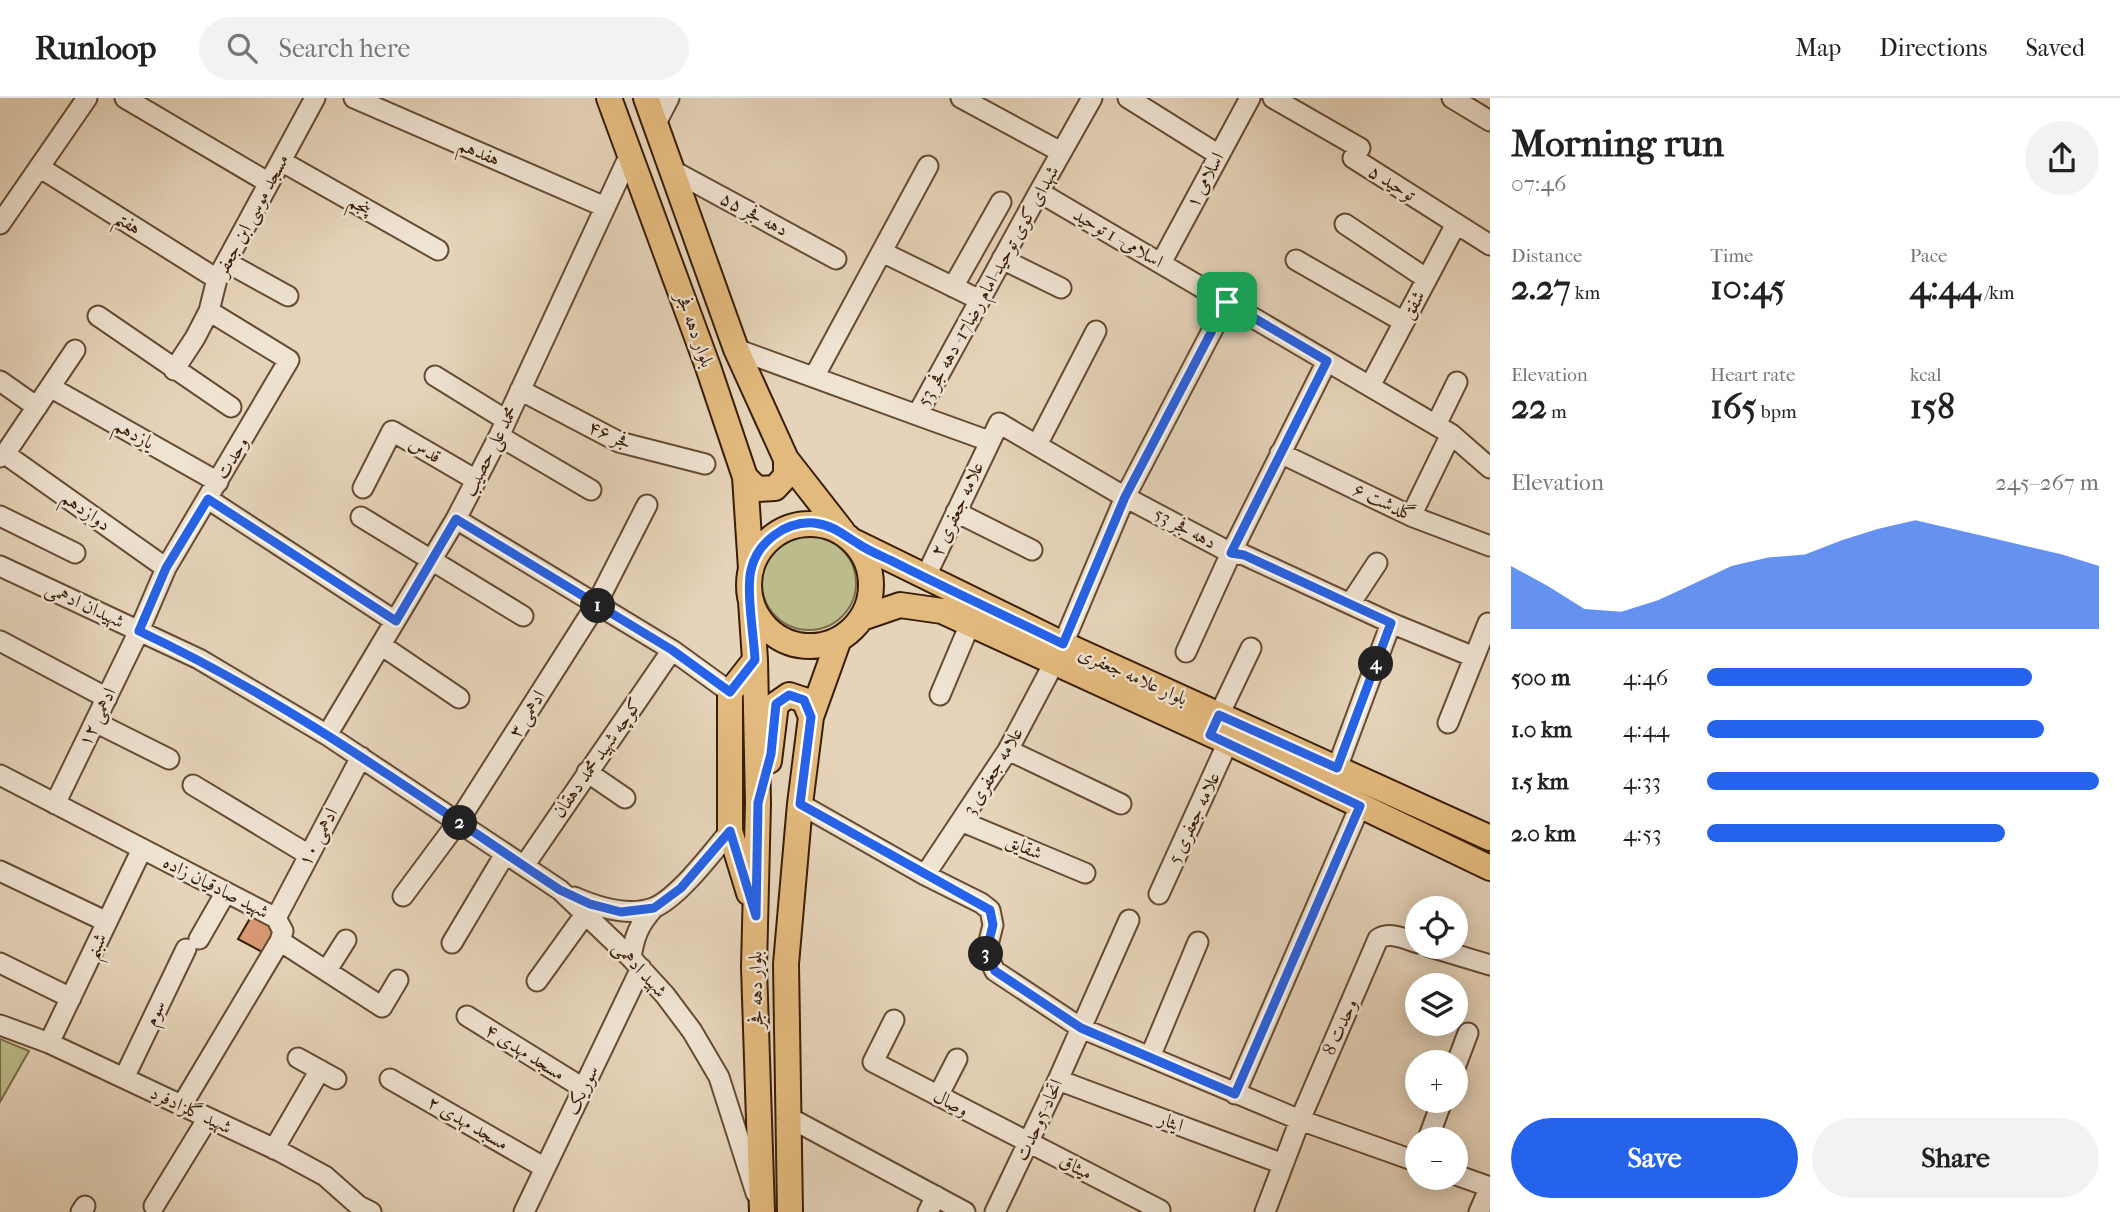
<!DOCTYPE html>
<meta charset="utf-8">
<style>
:root{--surface:#fff;--page:#f2f2f2;--text:#222;--muted:#767676;--line:#e0e0e0;--accent:#2563eb}
body{margin:0;font-family:"IM FELL French Canon",Amiri,serif;background:var(--page);color:var(--text);height:100vh;display:flex;flex-direction:column;font-size:26px;white-space:nowrap}
*{box-sizing:border-box;margin:0}
p{font-size:23px;color:var(--muted)}
.icon{flex:none;width:38px;height:38px;fill:none;stroke:currentColor;stroke-width:2;stroke-linecap:round;stroke-linejoin:round}
.map{position:relative;flex:1;overflow:hidden}
.drawer{display:flex;flex-direction:column;background:var(--surface);width:630px}
.drawer>*{flex:none}
.tools{position:absolute;left:1405px;top:798px;display:grid;gap:14px}
.tools a{display:grid;place-items:center;width:63px;height:63px;border-radius:50%;background:var(--surface);box-shadow:0 4px 18px #0003;font-size:35px}
.pin{position:absolute;display:grid;place-items:center;width:60px;height:60px;color:#fff;margin:-30px;border-radius:14px;box-shadow:0 4px 10px #0006}
.km{position:absolute;width:35px;height:35px;margin:-18px;border-radius:50%;background:#222;color:#fff;font-size:19px;line-height:35px;text-align:center}
.round{display:grid;place-items:center;flex:none;width:74px;height:74px;border-radius:37px;background:var(--page)}
.headline{display:flex;align-items:center;justify-content:space-between;height:119px;padding:0 21px}
h1{font-size:38px;font-weight:700;line-height:52px}
.figures{display:grid;grid-template-columns:repeat(3,1fr);gap:10px;height:119px;padding:7px 21px}
.figures div{display:grid;align-content:center}
.figures b{font-size:35px;font-weight:700}
.figures small{font-size:19px;font-weight:400}
.figures p{font-size:19px}
.chart{height:196px;padding:14px 21px}
.chart p{display:flex;justify-content:space-between}
.chart svg{width:100%;height:126px;margin-top:7px;fill:var(--accent);opacity:.7}
.action{display:flex;gap:14px;margin-top:auto;padding:14px 21px}
.action a{flex:1;height:80px;border-radius:42px;background:var(--accent);color:#fff;font-size:28px;font-weight:700;line-height:80px;text-align:center}
.action a+a{background:var(--page);color:var(--text)}
ul{padding:0 21px;list-style:none;font-size:23px}
li{display:grid;grid-template-columns:112px 84px 1fr;align-items:center;height:52px}
li i{height:18px;border-radius:9px;background:var(--accent)}
header{display:flex;align-items:center;gap:42px;box-sizing:border-box;height:98px;padding:0 35px;background:var(--surface);border-bottom:2px solid var(--line)}
header strong{font-size:33px}
nav{display:flex;gap:38px;margin-inline-start:auto;font-size:24px}
.search{width:490px;height:63px;background:var(--page);display:flex;align-items:center;gap:18px;box-sizing:border-box;padding:0 24px;border-radius:38px;color:var(--muted);font-size:26px}
main{display:flex;flex:1;min-height:0}
.map>svg:first-child{display:block}
.green{fill:#bcbb8b;stroke:#7b6c48;stroke-width:2}
.building{fill:#d69772;stroke:#3a1d06;stroke-width:2}
.lines{fill:none;stroke-linecap:round;stroke-linejoin:round}
.minor-casing{stroke:#654b33;stroke-width:23}
.major-casing{stroke:#3a1d06;stroke-width:28}
.minor{stroke:#efe3d2;stroke-width:19}
.major{stroke:#e3ba7d;stroke-width:24}
.route-casing{stroke:#fff;stroke-width:14}
.route{stroke:#2563eb;stroke-width:9}
.labels{text-anchor:middle;dominant-baseline:central;stroke-width:5;stroke-linejoin:round;paint-order:stroke}
.street-label{font-size:19px;fill:#3a1d06;stroke:#efe3d2}
</style>
<header>
<strong>Runloop</strong>
<div class="search"><svg class="icon" aria-label="search" viewBox="0 0 24 24"><circle cx="10" cy="10" r="6"/><path d="M15 15l6 6"/></svg>Search here</div>
<nav><a>Map</a><a>Directions</a><a>Saved</a></nav>
</header>
<main>
<div class="map">
<svg width="1490" height="1114" viewBox="0 0 1490 1114">
<rect width="100%" height="100%" fill="#e6d4ba"/>
<filter id="stains"><feTurbulence type="fractalNoise" baseFrequency=".00286" numOctaves="4"/><feColorMatrix values="0 0 0 0 .2 0 0 0 0 .09 0 0 0 0 .02 0 0 0 .5 -.17"/></filter>
<radialGradient id="worn" r=".72"><stop offset=".6" stop-color="#630" stop-opacity="0"/><stop offset="1" stop-color="#630" stop-opacity=".3"/></radialGradient>
<!-- green -->
<path class="green" d="M762 485a47 47 0 1 1 94 0a47 47 0 1 1-94 0Z
M0 941 29 953 0 1004Z"/>
<!-- building -->
<path class="building" d="M252 817 277 832 264 855 238 841Z"/>
<g class="lines">
<!-- minor casing -->
<g class="minor-casing">
<path id="minor" d="M125 0 269 85
M354 0 605 109
M961 0 1061 54
M1128 0 1219 57
M1273 0 1360 50 1353 60 1490 147
M1452 0 1490 23
M656 25 669 0
M281 63 438 152
M39 69 217 181
M672 72 836 161
M1039 94 1451 336 1490 370
M0 126 87 0
M1345 126 1427 181
M882 154 980 202
M1002 161 1061 190
M1296 162 1404 224
M226 164 288 198
M1161 165 1250 0
M953 189 1001 104
M98 218 231 309
M736 251 917 317 1039 94 1092 0
M174 272 195 240 209 213 217 181 315 0
M435 278 506 322
M814 279 928 68
M0 283 37 309
M1370 288 1456 126
M50 289 218 384
M520 292 619 344 705 366
M917 317 989 343
M1436 327 1457 284
M499 338 591 392
M1037 347 1096 233
M1280 355 1411 418 1490 448
M5 356 166 470
M0 359 5 356 75 252
M363 390 392 333 476 382
M208 401 395 523
M956 414 1032 452
M0 418 75 455
M1411 418 1451 336
M361 419 523 518
M456 421 672 552 730 594
M0 468 199 561 327 637 560 792 631 860 665 897 692 933 719 979 756 1095
M925 480 999 325 1125 399 1231 455 1244 457 1391 525 1474 559
M1350 506 1377 465
M0 543 107 600
M1063 546 1125 399 1227 204
M381 547 459 600
M1186 554 1231 455 1327 263
M940 597 970 526
M1219 617 1251 550
M95 624 169 661
M1448 625 1488 525
M327 637 456 421 499 338 630 56
M1008 652 1121 706
M1337 670 1391 525
M587 674 625 700
M0 677 276 820 283 833 280 843 182 1007
M193 687 309 757
M55 706 139 533 166 470 289 262 209 213
M800 706 925 777 981 805 990 812 993 827 986 855 995 873 1081 930 1300 1022 1418 1064
M963 724 1085 775
M524 768 672 552
M0 773 107 824
M925 777 1008 652 1054 565
M1159 796 1228 644
M403 798 458 724 596 507 647 407
M574 799C597 809 628 819 653 810 677 801 713 754 730 733
M276 820 361 659
M199 841 226 794
M280 843 382 909 398 882
M452 845 505 756
M1430 849 1490 867
M631 860C634 839 639 826 654 810
M0 865 71 900
M327 872 346 842
M537 883 586 815
M467 918 583 990
M894 922 873 964 1160 1112
M0 927 49 945 279 1053 325 1078 359 1108 371 1114
M49 945 142 751
M1150 959 1198 844
M298 960 336 981
M1456 967 1468 935
M124 980 186 851
M390 981 545 1070
M1058 982 1283 1066
M1235 996 1360 708
M938 998 957 961
M790 1020 965 1114
M1428 1041 1442 1003
M274 1051 320 972
M1456 1077 1490 1089
M154 1108 208 1020
M81 1114 85 1108
M524 1114 641 870
M928 1114 936 1098
M995 1114 1058 982 1129 822
M1265 1114 1300 1022 1378 841C1390 833 1405 841 1418 845
M1479 1114 1490 1089"/>
</g>
<!-- major casing -->
<g class="major-casing">
<path id="major" d="M609 0 708 269 745 379 751 471
M646 0 736 251 786 361 843 434
M745 379 757 391 775 390 786 378V361
M749 487a61 61 0 1 1 122 0a61 61 0 1 1-122 0Z
M855 444 1063 546 1490 740
M751 503 755 562 758 705 754 869 762 1114
M862 520 900 507 942 513 1228 644 1490 770
M769 663 776 606 789 597 804 602 811 619
M749 795 730 733V594L755 562
M790 1114 786 866 800 706 811 619 839 541"/>
</g>
<!-- minor -->
<use href="#minor" class="minor"/>
<!-- major -->
<use href="#major" class="major"/>
</g>
<g class="lines">
<!-- route casing -->
<g class="route-casing">
<path id="route" d="M1227 204 1327 263 1231 455 1244 457 1391 525 1337 670 1219 617 1210 637 1360 708 1235 996 1081 930 995 873 986 855 993 827 990 812 800 706 811 619 804 602 789 597 776 606 771 656 758 705 756 818 730 733 681 790 654 810 621 814 590 806 560 792C423 701 289 603 139 533L166 470 208 401 396 523 456 421 672 552 730 594 755 562C754 540 746 492 751 472 757 444 786 423 814 425 833 427 842 436 857 445 867 452 879 457 890 462 947 491 1006 518 1063 546L1125 399Z"/>
</g>
<!-- route -->
<use href="#route" class="route"/>
</g>
<g class="labels">
<!-- street labels -->
<g class="street-label">
<text transform="translate(479 54) rotate(23)">هفدهم</text>
<text transform="translate(1205 82) rotate(-62)">اسلامی ۱</text>
<text transform="translate(1392 85) rotate(32)">توحید ۵</text>
<text transform="translate(360 107) rotate(29)">پنجم</text>
<text transform="translate(754 116) rotate(28)">دهه فجر ۵۵</text>
<text transform="translate(252 117) rotate(-62)">مسجد موسی ابن جعفر</text>
<text transform="translate(128 125) rotate(32)">هفتم</text>
<text transform="translate(1118 140) rotate(30)">اسلامی- 1 توحید</text>
<text transform="translate(988 188) rotate(-61)">شهدای کوی توحید-امام رضا17- دهه فجر 53</text>
<text transform="translate(1413 207) rotate(-62)">شفق</text>
<text transform="translate(695 232) rotate(70)">بلوار دهه فجر</text>
<text transform="translate(134 336) rotate(29)">یازدهم</text>
<text transform="translate(610 337) rotate(24)">فجر ۴۶</text>
<text transform="translate(425 352) rotate(31)">قدس</text>
<text transform="translate(490 353) rotate(-63)">محمد علی حصیب</text>
<text transform="translate(232 360) rotate(-59)">وحدت</text>
<text transform="translate(1384 404) rotate(25)">گلدشت ۶</text>
<text transform="translate(957 411) rotate(-65)">علامه جعفری ۲</text>
<text transform="translate(86 413) rotate(35)">دوازدهم</text>
<text transform="translate(1185 430) rotate(28)">دهه فجر 53</text>
<text transform="translate(85 507) rotate(25)">شهیدان ادهمی</text>
<text transform="translate(1133 578) rotate(24)">بلوار علامه جعفری</text>
<text transform="translate(527 616) rotate(-58)">ادهمی ۳</text>
<text transform="translate(97 619) rotate(-64)">ادهمی ۱۲</text>
<text transform="translate(597 660) rotate(-55)">کوچه شهید محمد دهقان</text>
<text transform="translate(993 673) rotate(-59)">علامه جعفری 3</text>
<text transform="translate(1194 720) rotate(-65)">علامه جعفری 5</text>
<text transform="translate(318 739) rotate(-62)">ادهمی ۱۰</text>
<text transform="translate(1024 749) rotate(23)">شقایق</text>
<text transform="translate(216 789) rotate(27)">شهید صادقیان زاده</text>
<text transform="translate(96 848) rotate(-65)">شبنم</text>
<text transform="translate(640 871) rotate(47)">شهید ادهمی</text>
<text transform="translate(756 892) rotate(-91)">بلوار دهه فجر</text>
<text transform="translate(155 915) rotate(-64)">سوم</text>
<text transform="translate(1340 929) rotate(-66)">وحدت 8</text>
<text transform="translate(525 954) rotate(32)">مسجد مهدی ۴</text>
<text transform="translate(582 992) rotate(-64)">سوریک</text>
<text transform="translate(951 1005) rotate(27)">وصال</text>
<text transform="translate(191 1012) rotate(25)">شهید گلزادفرد</text>
<text transform="translate(1039 1022) rotate(-65)">اتحاد-5وحدت</text>
<text transform="translate(1171 1024) rotate(20)">ایثار</text>
<text transform="translate(468 1025) rotate(30)">مسجد مهدی ۲</text>
<text transform="translate(1076 1069) rotate(27)">میثاق</text>
</g>
</g>
<rect width="100%" height="100%" filter="url(#stains)"/>
<rect width="100%" height="100%" fill="url(#worn)"/>
</svg>
<div class="tools">
<a><svg class="icon" aria-label="locate" viewBox="0 0 24 24"><circle cx="12" cy="12" r="6"/><path d="M12 2v4M12 18v4M2 12h4M18 12h4"/></svg></a>
<a><svg class="icon" aria-label="layers" viewBox="0 0 24 24"><path d="M12 4l9 5-9 5-9-5zM3 14l9 5 9-5"/></svg></a>
<a>+</a>
<a>−</a>
</div>
<div class="pin" style="left:1227px;top:204px;background:#1e9e55"><svg class="icon" aria-label="arrive" viewBox="0 0 24 24"><path d="M6 21V4h12l-3 4 3 4H6"/></svg></div>
<b class="km" style="left:598px;top:508px">1</b>
<b class="km" style="left:460px;top:725px">2</b>
<b class="km" style="left:986px;top:856px">3</b>
<b class="km" style="left:1376px;top:566px">4</b>
</div>
<section class="drawer">
<div class="headline"><div><h1>Morning run</h1><p>07:46</p></div><a class="round"><svg class="icon" aria-label="share" viewBox="0 0 24 24"><path d="M12 15V3M7 8l5-5 5 5M5 13v7h14v-7"/></svg></a></div>
<div class="figures">
<div><p>Distance</p><b>2.27<small> km</small></b></div>
<div><p>Time</p><b>10:45</b></div>
<div><p>Pace</p><b>4:44<small> /km</small></b></div>
</div>
<div class="figures">
<div><p>Elevation</p><b>22<small> m</small></b></div>
<div><p>Heart rate</p><b>165<small> bpm</small></b></div>
<div><p>kcal</p><b>158</b></div>
</div>
<div class="chart"><p><span>Elevation</span>245–267 m</p>
<svg viewBox="0 0 160 44" preserveAspectRatio="none"><path d="M0 44V22L10 29L20 37L30 38L40 34L50 28L60 22L70 19L80 18L90 13L100 9L110 6L120 9L130 12L140 15L150 18L160 22V44z"/></svg>
</div>
<ul>
<li><b>500 m</b>4:46<i style="width:83%"></i></li>
<li><b>1.0 km</b>4:44<i style="width:86%"></i></li>
<li><b>1.5 km</b>4:33<i style="width:100%"></i></li>
<li><b>2.0 km</b>4:53<i style="width:76%"></i></li>
</ul>
<div class="action"><a>Save</a><a>Share</a></div>
</section>
</main>
